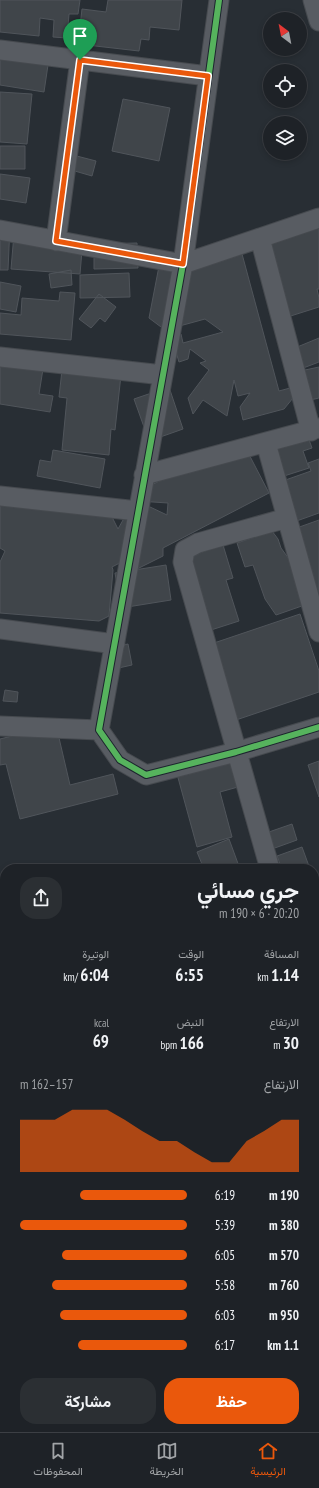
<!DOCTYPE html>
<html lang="ar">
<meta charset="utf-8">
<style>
:root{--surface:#1e2227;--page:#2b2f33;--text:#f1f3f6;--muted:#a1a4a7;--line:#3c3f44;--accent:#ea580c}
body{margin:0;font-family:"PT Sans Narrow",Vazirmatn,sans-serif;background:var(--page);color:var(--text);direction:rtl;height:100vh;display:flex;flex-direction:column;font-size:15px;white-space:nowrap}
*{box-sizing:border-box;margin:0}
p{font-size:13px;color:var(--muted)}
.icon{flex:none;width:22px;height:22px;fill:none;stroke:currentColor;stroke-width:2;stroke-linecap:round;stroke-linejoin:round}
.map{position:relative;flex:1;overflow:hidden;direction:ltr}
.drawer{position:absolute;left:0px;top:864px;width:319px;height:568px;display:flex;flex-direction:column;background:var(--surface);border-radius:16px 16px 0 0;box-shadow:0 2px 6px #0003,0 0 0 1px var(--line);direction:rtl}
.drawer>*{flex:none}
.needle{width:26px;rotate:328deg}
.buttons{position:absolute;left:263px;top:12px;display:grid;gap:8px}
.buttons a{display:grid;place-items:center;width:44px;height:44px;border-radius:50%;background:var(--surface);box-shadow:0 2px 6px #0003,0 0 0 1px var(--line);font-size:20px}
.pin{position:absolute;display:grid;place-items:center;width:34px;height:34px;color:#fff;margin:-41px -17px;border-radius:50% 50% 50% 0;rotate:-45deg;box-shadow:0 0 4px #0007}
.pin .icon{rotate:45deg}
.round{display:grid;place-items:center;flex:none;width:42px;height:42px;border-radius:16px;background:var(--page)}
.overview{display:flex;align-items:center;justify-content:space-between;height:68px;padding:0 20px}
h1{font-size:22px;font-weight:700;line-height:30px}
.stats{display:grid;grid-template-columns:repeat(3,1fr);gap:6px;height:68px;padding:4px 20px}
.stats div{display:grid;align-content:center}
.stats b{font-size:17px;font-weight:700}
.stats small{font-size:11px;font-weight:400}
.stats p{font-size:11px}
.chart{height:112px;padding:8px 20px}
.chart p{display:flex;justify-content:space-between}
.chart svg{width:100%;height:72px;margin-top:4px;fill:var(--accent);opacity:.7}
.cta{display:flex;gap:8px;margin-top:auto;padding:8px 20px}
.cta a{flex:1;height:46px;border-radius:16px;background:var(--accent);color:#fff;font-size:16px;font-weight:700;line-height:46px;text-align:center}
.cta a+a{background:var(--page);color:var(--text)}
ul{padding:0 20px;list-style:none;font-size:13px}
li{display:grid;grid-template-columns:64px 48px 1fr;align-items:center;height:30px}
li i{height:10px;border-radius:5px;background:var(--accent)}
.dock{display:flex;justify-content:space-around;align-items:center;height:56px;border-top:1px solid var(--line);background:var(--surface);font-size:11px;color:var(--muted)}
.dock a{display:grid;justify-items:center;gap:2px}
.dock .on{color:var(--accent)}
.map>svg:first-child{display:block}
.building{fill:#40454a;stroke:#50555b}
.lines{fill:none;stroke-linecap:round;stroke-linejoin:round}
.minor-casing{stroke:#464a4f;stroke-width:21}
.minor{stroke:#585c62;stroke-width:19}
.cycleway-casing{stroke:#1c242e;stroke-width:8}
.cycleway{stroke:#56b35d;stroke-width:6}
.route-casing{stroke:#fff;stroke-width:8}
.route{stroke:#ea580c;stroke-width:5}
</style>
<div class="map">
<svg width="319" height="1432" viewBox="0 0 319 1432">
<rect width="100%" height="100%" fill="#282e34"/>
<!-- building -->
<path class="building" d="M0 0H80L78 14H69L67 38 53 37 54 20 40 18 39 36 0 32Z
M108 0H182L179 30 150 27 149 40 141 39 139 51 78 44 82 9 106 12Z
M0 57 48 65 44 92 0 85Z
M0 92 32 94 27 144 0 142Z
M123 99 170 108 159 161 112 151Z
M0 146H25V169H0Z
M65 153 96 161 92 176 61 167Z
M0 174 30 178 26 203 0 199Z
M319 217V289H317L319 298V307L278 320 255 236Z
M0 225 10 226 8 270H0Z
M14 234 83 239 80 274 11 269Z
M238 239 279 391 290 388 293 398 284 409 243 420 240 407 250 393 238 396 234 380 227 416 203 400 193 414 188 398 209 370 200 363 206 361 190 349 188 359 179 362 173 342 160 340 181 334 183 343 223 332 205 319 165 330 149 318 160 261Z
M137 243 138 268 94 269V244Z
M71 270 72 285 51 288 49 274Z
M129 273 130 297 80 298V275Z
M0 282 21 286 16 312 0 309Z
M60 292 75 293 71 340 0 334V313L21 315 22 298 59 301Z
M99 294 116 307 105 322 100 318 91 328 79 319Z
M319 338V362L298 370 290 350Z
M0 362 43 369 39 394 53 396 50 412 0 404Z
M319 367V398L298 403 291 373Z
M62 370 121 375 115 430 111 429 109 455 62 450 67 398 59 397Z
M169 387 183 429 149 441 134 399Z
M308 437 312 448 303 451 309 468 281 477 270 444Z
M241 439 269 493 163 548V556L137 569 131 557 112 567 113 570 109 616 99 621 0 613V562L5 551 0 548V498L107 507 118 529 123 520 148 506 167 515 168 503 138 501V492Z
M53 450 105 459 100 488 37 476 40 460 51 462Z
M319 459V513L291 523 277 483 311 471 308 463Z
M319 520V600L276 615 265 599 253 565 245 567 237 543 272 531 278 539 281 548 289 559 291 530Z
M223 545 233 578 226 580 239 621 211 630 187 557Z
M166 565 171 600 121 608 115 573Z
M300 614 319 671V692L236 720 211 644Z
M128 644 132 665 114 669 109 648Z
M5 690 18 692 17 702 3 701Z
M56 725 70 785 113 774 118 794 20 819 6 764 0 765V739Z
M231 759 238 787 220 792 232 837 197 847 177 774Z
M319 761V797L308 765Z
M292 824 297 840 272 849 266 833Z
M229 839 240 869H204L197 852Z
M302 847 310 869H282L277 856Z
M319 909V989L315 991 314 986V910Z
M319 1017V1119L314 1120V1018Z
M0 1086 5 1094V1098L0 1102Z
M0 1158 5 1165V1179L0 1182Z"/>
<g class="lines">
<!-- minor casing -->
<g class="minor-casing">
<path id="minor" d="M219 0 183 264 99 730 120 760 146 775 236 752 319 727
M313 0 319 21
M0 50 208 76
M0 230 183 264 319 218
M260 238 311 431
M56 241 80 60
M0 357 163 375
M266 443 319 632
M144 475 319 428
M0 496 138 511
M0 629 115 644
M0 726 99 730
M270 869 183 562 185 550 198 543 287 518
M0 946 5 943
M314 1022 319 1021
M0 1133 5 1141
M314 1143 319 1142"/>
</g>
<!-- minor -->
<use href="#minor" class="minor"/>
<!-- cycleway casing -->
<g class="cycleway-casing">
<path id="cycleway" d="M219 0 183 264 99 730 120 760 146 775 236 752 319 727"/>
</g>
<!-- cycleway -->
<use href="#cycleway" class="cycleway"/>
</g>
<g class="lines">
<!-- route casing -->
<g class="route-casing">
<path id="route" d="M80 60 208 76 183 264 56 241Z"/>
</g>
<!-- route -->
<use href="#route" class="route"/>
</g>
</svg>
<div class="buttons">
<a><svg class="needle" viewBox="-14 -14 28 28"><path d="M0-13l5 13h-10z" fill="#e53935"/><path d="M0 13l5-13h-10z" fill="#a1a4a7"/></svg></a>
<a><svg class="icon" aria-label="locate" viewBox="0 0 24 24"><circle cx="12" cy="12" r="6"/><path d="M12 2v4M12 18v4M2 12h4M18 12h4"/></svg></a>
<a><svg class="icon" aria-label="layers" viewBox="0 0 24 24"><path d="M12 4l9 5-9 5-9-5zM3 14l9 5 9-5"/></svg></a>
</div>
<div class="pin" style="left:80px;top:60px;background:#1e9e55"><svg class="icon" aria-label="arrive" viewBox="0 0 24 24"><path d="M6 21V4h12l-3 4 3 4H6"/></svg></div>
<section class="drawer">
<div class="overview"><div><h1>جري مسائي</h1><p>20:20 · 6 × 190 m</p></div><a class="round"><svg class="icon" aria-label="share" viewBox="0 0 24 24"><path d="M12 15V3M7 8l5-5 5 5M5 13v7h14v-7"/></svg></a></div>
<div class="stats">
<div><p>المسافة</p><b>1.14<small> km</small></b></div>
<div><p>الوقت</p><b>6:55</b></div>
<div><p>الوتيرة</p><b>6:04<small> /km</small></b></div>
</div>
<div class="stats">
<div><p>الارتفاع</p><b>30<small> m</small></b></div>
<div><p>النبض</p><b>166<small> bpm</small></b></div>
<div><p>kcal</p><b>69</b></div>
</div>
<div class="chart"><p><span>الارتفاع</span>157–162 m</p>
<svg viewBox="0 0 160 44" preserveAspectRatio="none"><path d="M0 44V12L10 12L20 12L30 6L40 6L50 6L60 12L70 19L80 25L90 25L100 32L110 38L120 38L130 25L140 19L150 12L160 12V44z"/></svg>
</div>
<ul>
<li><b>190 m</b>6:19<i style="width:64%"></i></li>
<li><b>380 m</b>5:39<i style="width:100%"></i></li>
<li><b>570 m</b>6:05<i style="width:75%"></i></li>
<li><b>760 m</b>5:58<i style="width:81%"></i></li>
<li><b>950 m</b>6:03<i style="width:76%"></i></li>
<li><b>1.1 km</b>6:17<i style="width:65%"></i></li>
</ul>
<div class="cta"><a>حفظ</a><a>مشاركة</a></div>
</section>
</div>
<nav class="dock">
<a class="on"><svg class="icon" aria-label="home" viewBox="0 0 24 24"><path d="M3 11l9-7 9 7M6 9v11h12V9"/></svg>الرئيسية</a>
<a><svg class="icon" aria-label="map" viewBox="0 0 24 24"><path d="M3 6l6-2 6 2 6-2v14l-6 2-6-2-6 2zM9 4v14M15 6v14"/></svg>الخريطة</a>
<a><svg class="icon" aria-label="saved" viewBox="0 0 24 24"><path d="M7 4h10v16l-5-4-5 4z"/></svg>المحفوظات</a>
</nav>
